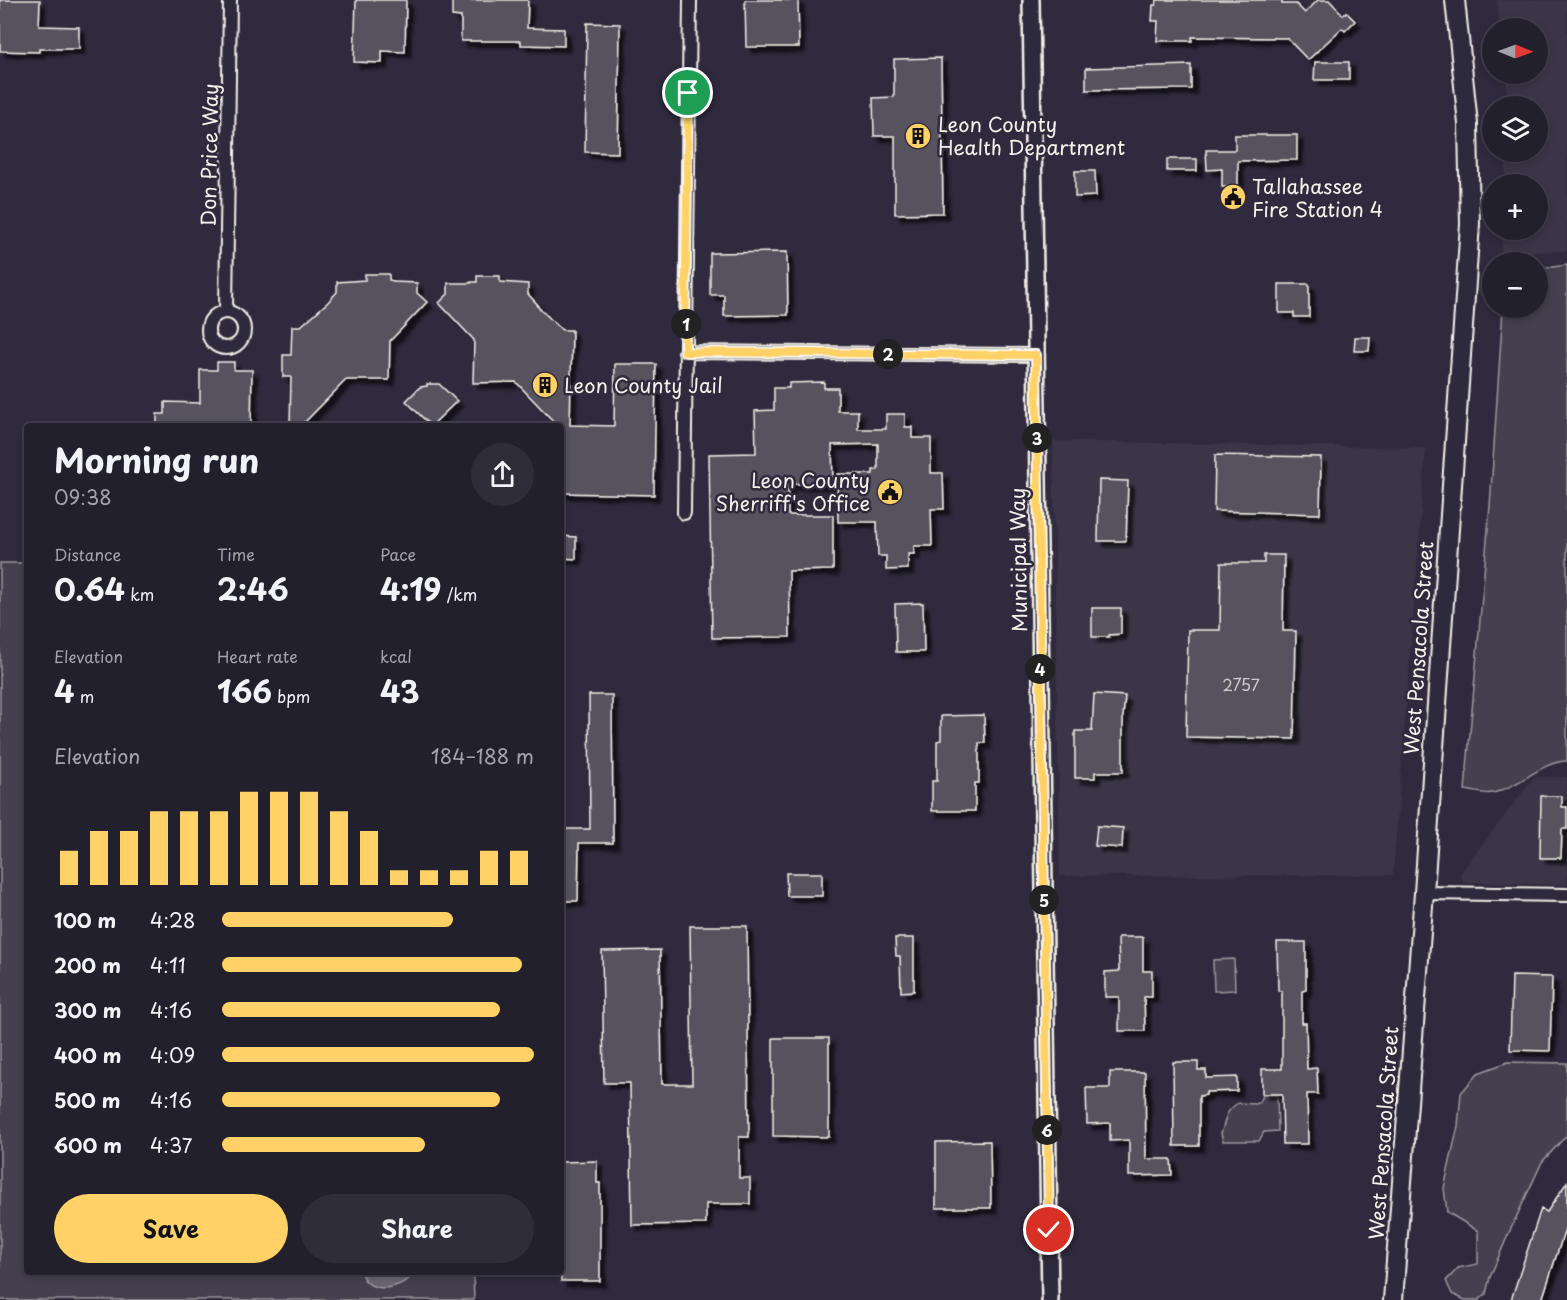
<!DOCTYPE html>
<meta charset="utf-8">
<style>
:root{--surface:#23202e;--page:#2f2d3a;--text:#f1f3f6;--muted:#a3a3aa;--line:#403e4a;--accent:#ffd166}
body{margin:0;font-family:"Playpen Sans",sans-serif;background:var(--page);color:var(--text);height:100vh;display:flex;flex-direction:column;font-size:22px;white-space:nowrap}
*{box-sizing:border-box;margin:0}
p{font-size:20px;color:var(--muted)}
.icon{flex:none;width:33px;height:33px;fill:none;stroke:currentColor;stroke-width:2;stroke-linecap:round;stroke-linejoin:round}
.map{position:relative;flex:1;overflow:hidden}
.panel{position:absolute;left:24px;top:423px;width:540px;height:852px;display:flex;flex-direction:column;background:var(--surface);border-radius:6px;box-shadow:0 3px 9px #0003,0 0 0 2px var(--line)}
.panel>*{flex:none}
.needle{width:39px;rotate:91deg}
.tools{position:absolute;left:1482px;top:18px;display:grid;gap:12px}
.tools a{display:grid;place-items:center;width:66px;height:66px;border-radius:50%;background:var(--surface);box-shadow:0 3px 9px #0003,0 0 0 2px var(--line);font-size:30px}
.pin{position:absolute;display:grid;place-items:center;width:51px;height:51px;color:#fff;margin:-26px;border:3px solid #fff;border-radius:50%;box-shadow:0 2px 6px #0007}
.km{position:absolute;width:30px;height:30px;margin:-15px;border-radius:50%;background:#222;color:#fff;font-size:16px;line-height:30px;text-align:center}
.round{display:grid;place-items:center;flex:none;width:63px;height:63px;border-radius:32px;background:var(--page)}
.headline{display:flex;align-items:center;justify-content:space-between;height:102px;padding:0 30px}
h1{font-size:33px;font-weight:700;line-height:45px}
.stats{display:grid;grid-template-columns:repeat(3,1fr);gap:9px;height:102px;padding:6px 30px}
.stats div{display:grid;align-content:center}
.stats b{font-size:30px;font-weight:700}
.stats small{font-size:16px;font-weight:400}
.stats p{font-size:16px}
.chart{height:168px;padding:12px 30px}
.chart p{display:flex;justify-content:space-between}
.chart svg{width:100%;height:108px;margin-top:6px;stroke:var(--accent);stroke-width:6}
.button{display:flex;gap:12px;margin-top:auto;padding:12px 30px}
.button a{flex:1;height:69px;border-radius:36px;background:var(--accent);color:#111;font-size:24px;font-weight:700;line-height:69px;text-align:center}
.button a+a{background:var(--page);color:var(--text)}
ul{padding:0 30px;list-style:none;font-size:20px}
li{display:grid;grid-template-columns:96px 72px 1fr;align-items:center;height:45px}
li i{height:15px;border-radius:8px;background:var(--accent)}
.map>svg:first-child{display:block}
.built{fill:#3b3647}
.green{fill:#454050;stroke:#9c989c;stroke-width:1.5}
.water{fill:#6a6670;stroke:#a19ea0;stroke-width:1.5}
.building{fill:#56525f;stroke:#f4f1e8;stroke-width:1.5;filter:url(#shadow)}
.lines{fill:none;stroke-linecap:round;stroke-linejoin:round}
.minor-casing{stroke:#f4f1e8;stroke-width:16}
.tertiary-casing{stroke:#f4f1e8;stroke-width:20}
.secondary-casing{stroke:#f4f1e8;stroke-width:22}
.minor{stroke:#2f2a3d;stroke-width:12}
.tertiary{stroke:#2f2a3d;stroke-width:15}
.secondary{stroke:#2f2a3d;stroke-width:18}
.route-casing{stroke:#fff;stroke-width:12}
.route{stroke:#ffd166;stroke-width:8}
.labels{text-anchor:middle;dominant-baseline:central;stroke-width:5;stroke-linejoin:round;paint-order:stroke}
.number-label{font-size:16px;fill:#ccc9c6}
.poi-label{font-size:20px;fill:#f4f1e8;stroke:#2f2a3d;text-anchor:start}
.street-label{font-size:20px;fill:#f4f1e8;stroke:#2f2a3d}
</style>
<div class="map">
<svg width="1567" height="1300" viewBox="0 0 1567 1300">
<defs>
<filter id="shadow"><feDropShadow dx="5.5" dy="5.5" stdDeviation="1.5" flood-color="#0009"/></filter>
</defs>
<rect width="100%" height="100%" fill="#2f2a3d"/>
<filter id="ink" filterUnits="userSpaceOnUse"><feTurbulence type="fractalNoise" baseFrequency=".0167" numOctaves="2"/><feDisplacementMap in="SourceGraphic" scale="12" xChannelSelector="R" yChannelSelector="G"/><feConvolveMatrix kernelMatrix="1 2 1 2 8 2 1 2 1" color-interpolation-filters="sRGB"/></filter>
<g filter="url(#ink)">
<!-- built -->
<path class="built" d="M1497 0H1567V251L1501 253 1502 230H1538V184H1505L1506 152H1538V106H1508L1505 74H1538V28H1500Z
M1053 441 1426 448 1393 875 1060 876Z
M1534 777H1567V885L1463 882 1460 874Z"/>
<!-- green -->
<path class="green" d="M1567 265V761C1542 761 1520 787 1493 793 1485 795 1474 791 1465 790L1490 506 1503 308H1538V269Z
M0 563H27V1272H473L474 1300H0Z
M1234 959 1235 990 1214 991 1213 960Z
M1508 1062 1567 1063V1135L1542 1162 1508 1235 1490 1277 1486 1294 1479 1300H1465L1452 1294 1446 1281 1458 1268 1478 1264V1231L1447 1212 1444 1188 1458 1126 1461 1093 1478 1073Z
M1263 1095H1277L1278 1131 1264 1132 1259 1141H1223L1221 1133C1227 1119 1223 1113 1238 1103L1255 1104 1260 1102Z"/>
<!-- water -->
<path class="water" d="M361 1272H415C404 1289 367 1297 361 1272Z"/>
<!-- building -->
<path class="building" d="M0 0H40L39 26 79 27V49H39V52L0 51Z
M356 0H406L405 52 382 51V63L354 62Z
M452 0H528L527 28 564 29V46L521 45V41H461V17L452 16Z
M745 0H798L799 47H746Z
M1157 0H1282V4H1296L1305 13 1318 0H1329L1343 15 1346 12 1355 21 1345 31 1342 28 1308 60 1287 38 1192 37V41H1157L1158 21H1152L1153 5H1156Z
M587 23 620 24 618 153 585 152Z
M941 58 943 213 895 214V136H874L873 98 894 97V59Z
M1315 62H1349V80H1314Z
M1191 65V89L1086 90V68Z
M1235 135H1297V160L1238 161V188L1222 187V169L1207 170 1206 150H1235Z
M1167 159H1197V171H1167Z
M1075 171H1095L1096 196 1075 197Z
M787 252 788 315 724 316V295H710V253Z
M365 274H389V280L394 281V282L417 283V293L427 302 390 341 389 380H346L301 426H290L291 377H283V355H291L292 326H301L328 302 337 292V282L365 280Z
M477 276H500V282L528 284V294L538 305 537 306 562 330H572L570 425 614 426 615 364H656L654 495 561 493V426H558L516 382 473 383 474 340 439 303 448 294V283H471V282H477Z
M1279 284H1309V317H1294V313H1279Z
M1355 337H1370L1369 351H1354Z
M217 362H234V370H252L251 426H157V414H165V402L200 403V370H217Z
M824 382V388H838V411H858V429H886V414H905V427H912V438H931V473H943L944 509H931L932 546H914V554H908V569L886 570V556H878L877 522H838L837 474H873V470H878V444L832 445 833 484H788V515H833V570L789 571 790 637 712 638 709 454 756 453 755 411 774 410V388H789V383Z
M427 384H439L457 401 431 426 406 401 420 387 427 386Z
M1215 455 1321 457 1320 514 1214 511Z
M1099 480 1128 481 1126 541H1098Z
M561 536 576 537V559L561 558Z
M1264 555H1284L1283 631H1296L1294 739 1186 737 1188 630H1220L1221 563H1264Z
M923 603 924 652H896L895 604Z
M1092 608H1121V634L1109 635V637H1092Z
M1094 694 1125 696 1123 716V772H1095V778H1075V731H1092Z
M589 695H612L613 843H579L578 901H563V829H590Z
M984 715 985 743H979V783H975V811H932V781H937V741L941 740V716Z
M1541 796H1562V807H1567V829H1562L1561 858H1540Z
M1097 826 1123 828 1122 848 1095 846Z
M786 873H822V896H787Z
M690 926H747L749 1137H739V1178H750V1204H706V1224L632 1225 630 1083H604L602 951 660 950 662 1084H692Z
M1118 937H1143V971H1152V997H1144L1145 1031H1119V997H1105V972L1119 971Z
M895 938H914V991L901 992 900 956H896Z
M1277 942H1306V990L1302 991V1023H1306L1307 1069 1317 1068 1318 1094H1307L1308 1144H1283L1282 1094H1262V1069H1282V991H1278Z
M1512 976 1552 977 1550 1051 1510 1050Z
M773 1038H829V1137L773 1136Z
M1173 1062H1198V1070H1206V1078L1237 1077V1091L1206 1092V1095L1199 1096V1146H1174Z
M1110 1072H1145L1146 1159H1171L1172 1175 1129 1176V1140L1110 1141V1123L1087 1124 1086 1088H1110Z
M990 1141 991 1208H936V1142Z
M597 1161V1183H600V1281H561V1162Z
M1567 1182V1223L1542 1300H1511L1541 1209 1547 1212Z"/>
<g class="lines">
<!-- minor casing -->
<g class="minor-casing">
<path id="minor" d="M226 311 230 0
M208 330a18 18 0 1 1 36 0a18 18 0 1 1-36 0Z
M685 352 1036 355
M684 513 690 0
M1424 893 1567 895"/>
</g>
<!-- tertiary casing -->
<g class="tertiary-casing">
<path id="tertiary" d="M1031 0 1050 1300"/>
</g>
<!-- secondary casing -->
<g class="secondary-casing">
<path id="secondary" d="M1393 1300 1424 893 1470 224 1468 124 1455 0"/>
</g>
<!-- minor -->
<use href="#minor" class="minor"/>
<!-- tertiary -->
<use href="#tertiary" class="tertiary"/>
<!-- secondary -->
<use href="#secondary" class="secondary"/>
</g>
</g>
<g class="lines" filter="url(#ink)">
<!-- route casing -->
<g class="route-casing">
<path id="route" d="M688 93 685 352 1036 355 1049 1230"/>
</g>
<!-- route -->
<use href="#route" class="route"/>
</g>
<!-- icons -->
<defs>
<g id="building-disc" transform="scale(1.35)"><circle r="9.5" fill="#ffd166" stroke="#2f2a3d"/><path d="M-4-6H4V6H1V3H-1V6H-4ZM-2.5-4.3h1.7v1.8h-1.7ZM.8-4.3h1.7v1.8H.8ZM-2.5-1h1.7V.8h-1.7ZM.8-1h1.7V.8H.8Z" fill="#111"/></g>
<g id="civic-disc" transform="scale(1.35)"><circle r="9.5" fill="#ffd166" stroke="#2f2a3d"/><path d="M-.6-6.5H3V-4.5H.6V-3L4-1V1h2V6H-6V1h2V-1L-.6-3ZM-1.2 2.5V6h2.4V2.5Z" fill="#111"/></g>
</defs>
<g fill-rule="evenodd">
<use href="#building-disc" x="918" y="136"/>
<use href="#civic-disc" x="1233" y="197"/>
<use href="#building-disc" x="545" y="385"/>
<use href="#civic-disc" x="890" y="492"/>
</g>
<g class="labels">
<!-- number labels -->
<g class="number-label">
<text x="1241" y="684">2757</text>
</g>
<!-- poi labels -->
<g class="poi-label">
<text x="938" y="124">Leon County<tspan x="938" dy="23">Health Department</tspan></text>
<text x="1252" y="186">Tallahassee<tspan x="1252" dy="23">Fire Station 4</tspan></text>
<text x="564" y="385">Leon County Jail</text>
<text x="870" y="480" text-anchor="end">Leon County<tspan x="870" dy="23">Sherriff's Office</tspan></text>
</g>
<!-- street labels -->
<g class="street-label">
<text transform="translate(209 155) rotate(-89)">Don Price Way</text>
<text transform="translate(1018 560) rotate(-91)">Municipal Way</text>
<text transform="translate(1418 648) rotate(-86)">West Pensacola Street</text>
<text transform="translate(1383 1133) rotate(-86)">West Pensacola Street</text>
</g>
</g>
</svg>
<div class="tools">
<a><svg class="needle" viewBox="-14 -14 28 28"><path d="M0-13l5 13h-10z" fill="#e53935"/><path d="M0 13l5-13h-10z" fill="#a3a3aa"/></svg></a>
<a><svg class="icon" aria-label="layers" viewBox="0 0 24 24"><path d="M12 4l9 5-9 5-9-5zM3 14l9 5 9-5"/></svg></a>
<a>+</a>
<a>−</a>
</div>
<div class="pin" style="left:688px;top:93px;background:#1e9e55"><svg class="icon" aria-label="arrive" viewBox="0 0 24 24"><path d="M6 21V4h12l-3 4 3 4H6"/></svg></div>
<div class="pin" style="left:1049px;top:1230px;background:#d93025"><svg class="icon" aria-label="check" viewBox="0 0 24 24"><path d="M5 12l5 5 9-10"/></svg></div>
<b class="km" style="left:686px;top:324px">1</b>
<b class="km" style="left:888px;top:354px">2</b>
<b class="km" style="left:1037px;top:438px">3</b>
<b class="km" style="left:1040px;top:669px">4</b>
<b class="km" style="left:1044px;top:900px">5</b>
<b class="km" style="left:1047px;top:1130px">6</b>
<section class="panel">
<div class="headline"><div><h1>Morning run</h1><p>09:38</p></div><a class="round"><svg class="icon" aria-label="share" viewBox="0 0 24 24"><path d="M12 15V3M7 8l5-5 5 5M5 13v7h14v-7"/></svg></a></div>
<div class="stats">
<div><p>Distance</p><b>0.64<small> km</small></b></div>
<div><p>Time</p><b>2:46</b></div>
<div><p>Pace</p><b>4:19<small> /km</small></b></div>
</div>
<div class="stats">
<div><p>Elevation</p><b>4<small> m</small></b></div>
<div><p>Heart rate</p><b>166<small> bpm</small></b></div>
<div><p>kcal</p><b>43</b></div>
</div>
<div class="chart"><p><span>Elevation</span>184–188 m</p>
<svg viewBox="0 0 160 44" preserveAspectRatio="none"><path d="M5 44V30M15 44V22M25 44V22M35 44V14M45 44V14M55 44V14M65 44V6M75 44V6M85 44V6M95 44V14M105 44V22M115 44V38M125 44V38M135 44V38M145 44V30M155 44V30"/></svg>
</div>
<ul>
<li><b>100 m</b>4:28<i style="width:74%"></i></li>
<li><b>200 m</b>4:11<i style="width:96%"></i></li>
<li><b>300 m</b>4:16<i style="width:89%"></i></li>
<li><b>400 m</b>4:09<i style="width:100%"></i></li>
<li><b>500 m</b>4:16<i style="width:89%"></i></li>
<li><b>600 m</b>4:37<i style="width:65%"></i></li>
</ul>
<div class="button"><a>Save</a><a>Share</a></div>
</section>
</div>
